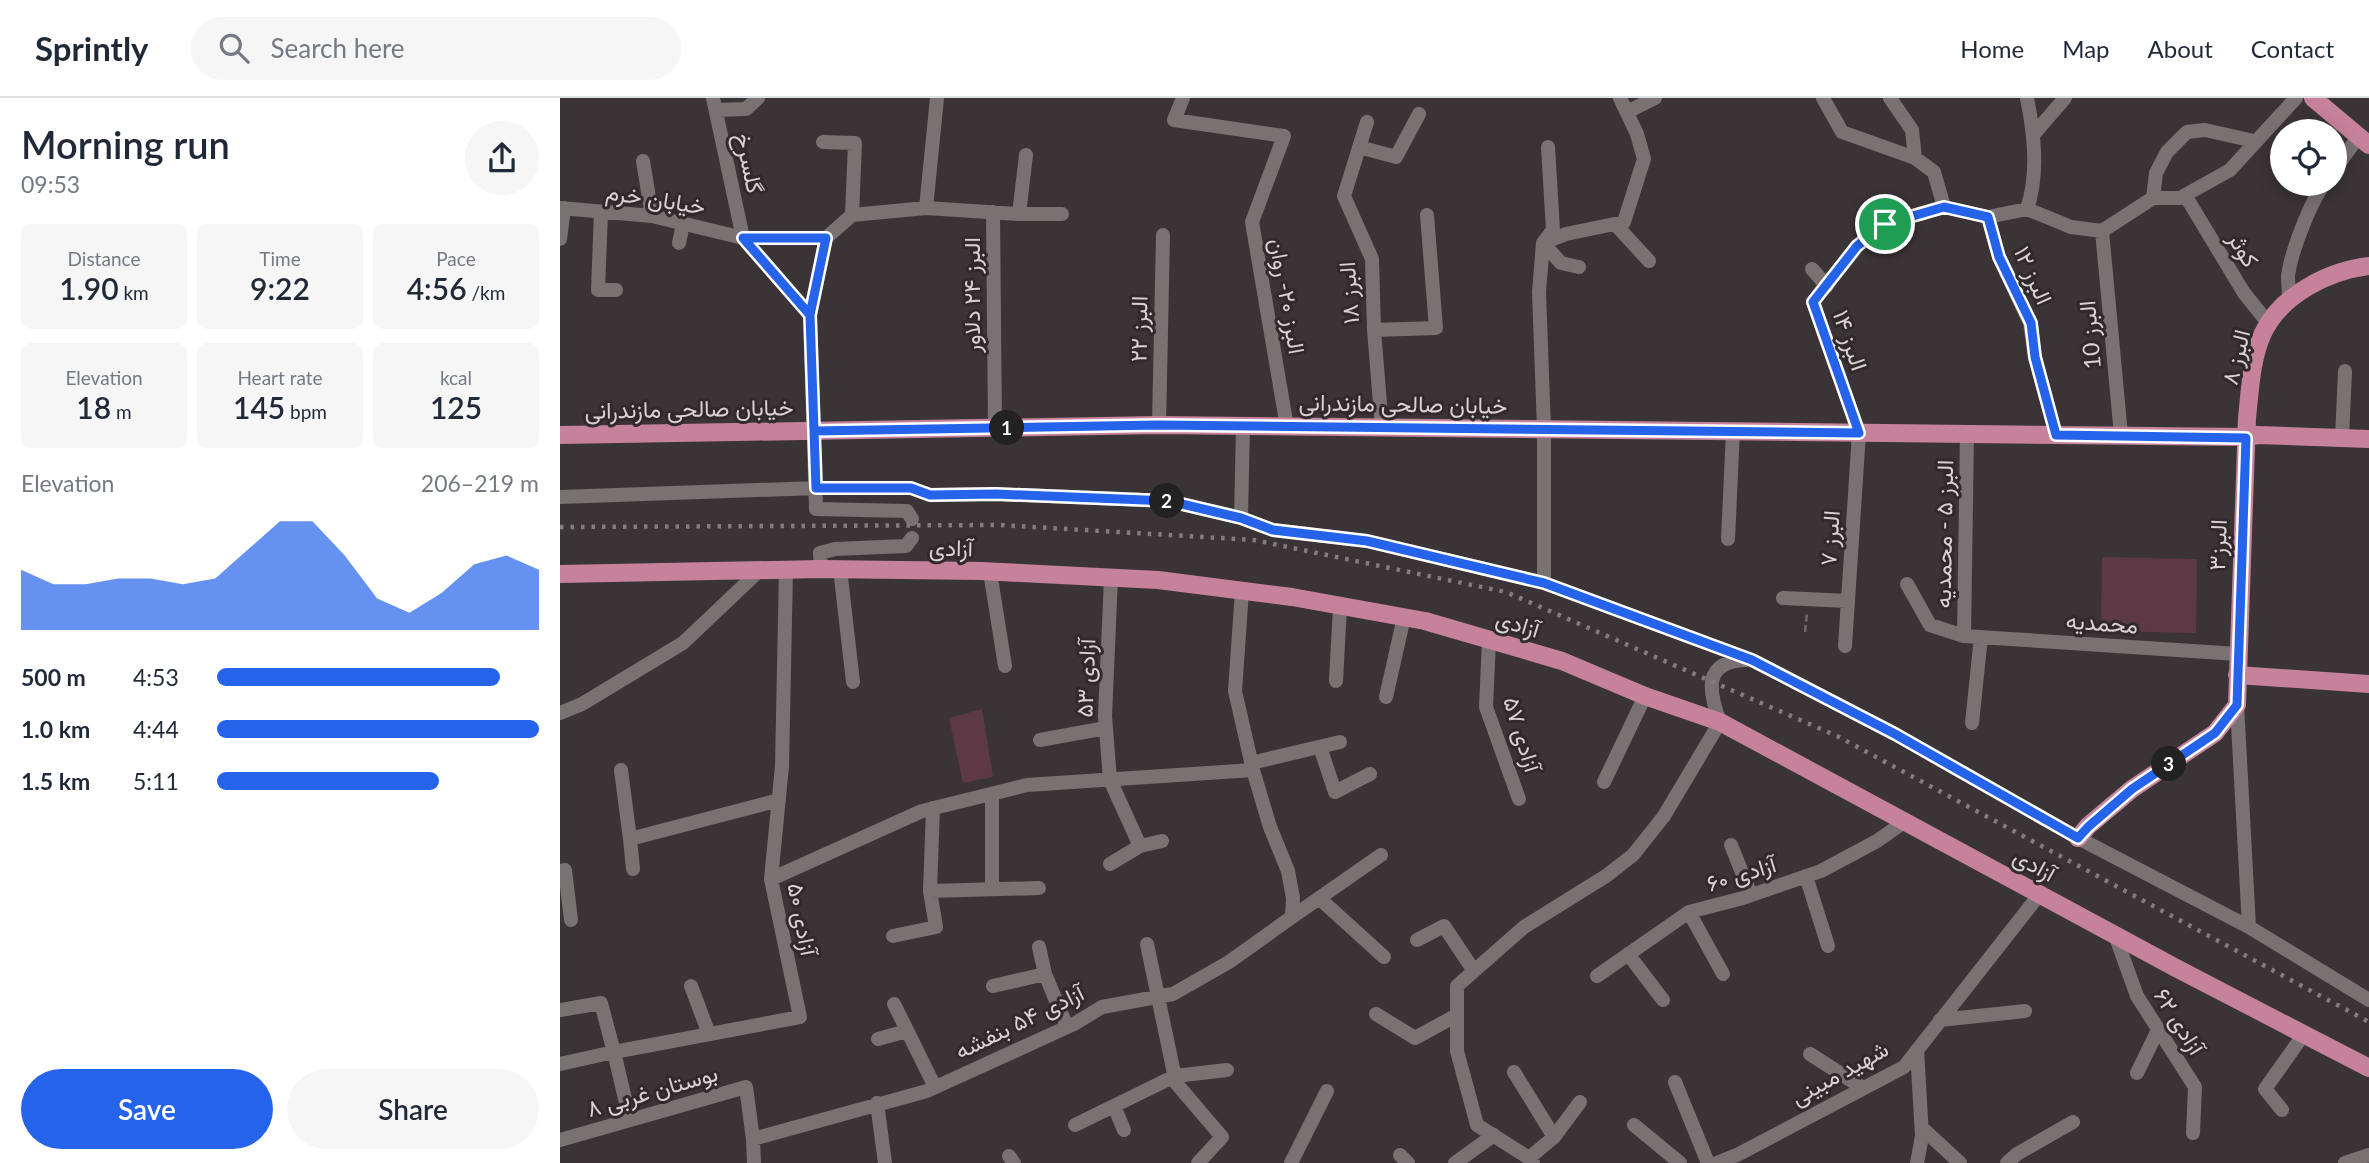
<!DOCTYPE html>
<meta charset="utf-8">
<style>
:root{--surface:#fff;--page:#f6f6f7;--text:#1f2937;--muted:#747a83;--line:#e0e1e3;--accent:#2563eb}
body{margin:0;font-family:Lato,Vazirmatn,sans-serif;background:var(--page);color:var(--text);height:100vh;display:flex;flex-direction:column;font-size:26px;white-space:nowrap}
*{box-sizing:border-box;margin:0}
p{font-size:23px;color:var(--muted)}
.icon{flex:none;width:38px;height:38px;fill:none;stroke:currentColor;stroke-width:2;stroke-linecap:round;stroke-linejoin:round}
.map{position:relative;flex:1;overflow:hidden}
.details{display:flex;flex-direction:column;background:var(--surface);width:560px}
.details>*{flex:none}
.tools{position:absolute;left:1710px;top:21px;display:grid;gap:14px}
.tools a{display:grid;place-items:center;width:77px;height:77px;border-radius:50%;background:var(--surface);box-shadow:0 4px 18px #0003;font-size:35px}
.pin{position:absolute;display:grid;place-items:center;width:60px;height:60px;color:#fff;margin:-30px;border:4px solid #fff;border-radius:50%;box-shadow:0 2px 7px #0007}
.km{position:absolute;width:35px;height:35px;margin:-18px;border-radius:50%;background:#222;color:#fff;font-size:19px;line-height:35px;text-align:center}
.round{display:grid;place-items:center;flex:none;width:74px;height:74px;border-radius:37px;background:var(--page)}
.headline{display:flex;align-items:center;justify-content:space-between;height:119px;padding:0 21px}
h1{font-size:38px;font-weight:600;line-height:52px}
.figures{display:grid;grid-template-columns:repeat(3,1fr);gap:10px;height:119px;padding:7px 21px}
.figures div{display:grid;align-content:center;border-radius:10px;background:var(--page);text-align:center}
.figures b{font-size:30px;font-weight:600}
.figures small{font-size:19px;font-weight:400}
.figures p{font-size:19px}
.chart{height:196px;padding:14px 21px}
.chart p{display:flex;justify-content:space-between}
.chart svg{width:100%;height:126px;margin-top:7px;fill:var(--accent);opacity:.7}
.primary-button{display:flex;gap:14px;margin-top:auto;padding:14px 21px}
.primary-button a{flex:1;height:80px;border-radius:42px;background:var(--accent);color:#fff;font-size:28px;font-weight:600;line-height:80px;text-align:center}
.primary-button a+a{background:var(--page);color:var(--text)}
ul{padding:0 21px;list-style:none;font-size:23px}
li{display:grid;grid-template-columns:112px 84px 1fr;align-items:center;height:52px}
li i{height:18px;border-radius:9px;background:var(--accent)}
header{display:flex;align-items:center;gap:42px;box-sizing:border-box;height:98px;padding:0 35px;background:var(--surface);border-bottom:2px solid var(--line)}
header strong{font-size:33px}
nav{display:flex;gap:38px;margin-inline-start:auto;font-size:24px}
.search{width:490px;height:63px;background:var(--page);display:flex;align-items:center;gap:18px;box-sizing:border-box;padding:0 24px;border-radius:38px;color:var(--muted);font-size:26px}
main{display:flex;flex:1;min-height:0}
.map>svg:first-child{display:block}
.green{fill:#5d3845}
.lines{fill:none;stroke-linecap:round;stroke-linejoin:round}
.path{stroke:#6f686a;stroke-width:2.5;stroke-dasharray:7 3.5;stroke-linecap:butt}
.minor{stroke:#7a7173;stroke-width:14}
.major{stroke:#c7829b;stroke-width:18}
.rail{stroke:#837d7e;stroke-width:4.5;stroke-dasharray:3.5 7;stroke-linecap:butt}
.route-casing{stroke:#fff;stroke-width:14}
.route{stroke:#2563eb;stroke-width:9}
.labels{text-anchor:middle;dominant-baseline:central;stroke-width:6;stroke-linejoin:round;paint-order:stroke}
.street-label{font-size:23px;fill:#d7d2d3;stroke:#312a2c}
</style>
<header>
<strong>Sprintly</strong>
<div class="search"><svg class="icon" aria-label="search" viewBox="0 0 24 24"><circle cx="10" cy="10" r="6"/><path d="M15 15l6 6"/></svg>Search here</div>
<nav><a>Home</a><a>Map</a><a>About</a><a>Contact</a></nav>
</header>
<main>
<section class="details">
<div class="headline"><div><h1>Morning run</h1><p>09:53</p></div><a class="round"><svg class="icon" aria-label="share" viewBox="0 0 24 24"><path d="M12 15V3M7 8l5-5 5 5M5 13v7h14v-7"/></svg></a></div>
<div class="figures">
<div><p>Distance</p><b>1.90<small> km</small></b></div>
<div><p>Time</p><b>9:22</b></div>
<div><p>Pace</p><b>4:56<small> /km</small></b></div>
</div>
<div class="figures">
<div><p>Elevation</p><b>18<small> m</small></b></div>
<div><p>Heart rate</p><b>145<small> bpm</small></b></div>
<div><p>kcal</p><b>125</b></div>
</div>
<div class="chart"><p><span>Elevation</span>206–219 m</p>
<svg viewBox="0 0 160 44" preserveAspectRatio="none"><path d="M0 44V23L10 28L20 28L30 26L40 26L50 28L60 26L70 16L80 6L90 6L100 18L110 33L120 38L130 31L140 21L150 18L160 23V44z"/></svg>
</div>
<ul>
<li><b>500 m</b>4:53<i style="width:88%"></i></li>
<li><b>1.0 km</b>4:44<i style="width:100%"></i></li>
<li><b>1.5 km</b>5:11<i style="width:69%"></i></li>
</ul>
<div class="primary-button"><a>Save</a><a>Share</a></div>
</section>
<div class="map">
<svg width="1809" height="1065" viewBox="0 0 1809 1065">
<rect width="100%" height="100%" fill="#3b3436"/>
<!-- green -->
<path class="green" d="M1542 459 1637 461 1636 535 1541 533Z
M422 611 433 679 403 685 389 620Z"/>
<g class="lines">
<!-- path -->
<path class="path" d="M1245 534 1247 515"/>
<!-- minor -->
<path class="minor" d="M623 0 614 22 724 38 692 124 727 329
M1263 0 1282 34 1355 60 1374 74 1384 109
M1330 0 1352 32 1355 60
M156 12 186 11 198 0
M1067 14 1095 0
M807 24 784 98 812 161 814 232 822 330
M1474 36 1505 0
M263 44 295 45 292 117
M799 49 836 59 859 16
M988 49 993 132 983 145 1001 165 1019 169
M83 63 92 118
M1774 72 1799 38
M1625 97 1684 195 1709 226
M1593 100 1596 75 1607 54 1627 34 1645 32 1694 43
M0 110 92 118 183 140 153 0
M366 110 377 0
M1467 111C1479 76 1474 35 1467 0
M41 114 38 192H56
M433 114 435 330
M459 116 466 57
M1428 119 1439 159 1470 225 1475 259 1496 337
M1055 126 1089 163
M1542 133 1561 337
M266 140 292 117 366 110 459 116H502
M0 141 4 110
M119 145 123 126
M1252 171 1267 188
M1729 201C1729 193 1728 185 1728 178 1731 154 1750 105 1764 86
M250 217 183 140H266L250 217 256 411 347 413 352 421
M814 232 876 230 867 117
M599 327 603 137
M1782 340 1785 273
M0 399 256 390H351L371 397 436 396 609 403 681 420 713 432 807 443 984 485 1192 562 1335 636 1518 740 1689 829 1809 902
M681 420 683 328
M1168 441 1173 333
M261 471 260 455 275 451 346 448 352 440
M280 471 293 584
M430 474 445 568
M551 480 545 618 550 682 580 748 602 743
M984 485V331L979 194 983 145 1006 136 1064 124 1084 61 1077 36 1060 0
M1347 486 1370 527 1404 538 1678 556
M1223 500 1288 503
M1404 538 1407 335
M929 542 926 609 959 701
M1285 548 1299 335 1253 204 1297 148 1325 126 1384 109 1428 119 1467 111 1511 129 1542 133 1593 100H1620L1670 72 1736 0
M776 583 780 509
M826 599 844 519
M1677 607 1689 829
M0 615 22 606 123 545 200 472
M1412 625 1421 539
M480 642 546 630
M760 649 775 694 810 676
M691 665 780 644
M61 672 70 741
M1044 684 1085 598
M373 710 370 793 479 790
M1171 747 1191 797
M550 766 580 748
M73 771 70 741 219 702
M0 773 5 772 11 822
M1246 778 1268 848
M211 781 362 713 467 687 693 672
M432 791V696
M759 800 824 859
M1129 814 1163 876
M732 819 821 757
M1555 837 1577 898 1635 989 1633 1035
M333 838 376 829 370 793
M857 842 884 828 914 873
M587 846 616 985 662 1039 638 1065
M479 849 485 876 507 929
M1068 856 1103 902
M1037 878 1129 814 1183 800 1261 773 1317 743 1344 724
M131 888 149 936
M433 888 485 876
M334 906 375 989
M0 912 41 905 54 954 0 966
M816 916 855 940 897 917
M1380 922 1465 913
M318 941 347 933
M1250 956 1303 990
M954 974 994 1039
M1577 975 1598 932
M1115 984 1148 1065
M317 1005 325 1065
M554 1008 564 1032
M1722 1012 1705 991 1744 936
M70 1022 54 954 240 919 211 781 222 668 226 472
M515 1027 615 978 667 972
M1074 1027 1120 1065
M1362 1030 1400 1065
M193 1041 367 993 514 926 542 909 613 896 669 864 732 819 733 800 728 773 710 729 693 672 675 593 682 493
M0 1042 186 989 193 1041 194 1065
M840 1057 848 1065
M449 1058 454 1065
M969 1060 994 1039 1020 1004
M731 1065 767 993
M895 1065 934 1037
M973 1065 969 1060 917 1027 897 953V888L964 829 1046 778 1073 757 1104 718 1160 624C1148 592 1143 563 1187 562
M1157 1065 1179 1056 1344 969 1479 797
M1357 1065 1362 1038 1357 952
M1447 1065 1457 1056 1513 1024
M1785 1065 1809 1057"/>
<!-- major -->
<path class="major" d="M1753 0 1809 47
M0 337 599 327 1686 339 1698 337 1809 341
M0 476 261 471 421 473 598 482 732 499 865 523 1002 563 1085 598 1160 624 1616 870 1809 970
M1677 577 1809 586
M1518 740 1528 728 1572 691 1655 635 1677 607 1687 320C1690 293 1691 261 1703 235 1721 197 1768 173 1809 168"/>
<!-- rail -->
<path class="rail" d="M0 429 439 427 694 442 946 494 1277 638 1809 924"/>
</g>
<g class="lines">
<!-- route casing -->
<g class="route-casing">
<path id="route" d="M1325 126 1297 148 1253 204 1299 335 599 327 254 333 250 217 183 140H266L250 217 256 390H351L370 397 436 396 609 403 681 420 713 432 807 443 984 485 1192 562 1335 636 1518 740 1528 729 1572 691 1655 635 1677 607 1686 340 1496 337 1475 259 1471 225 1439 159 1428 119 1384 109 1325 126"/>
</g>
<!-- route -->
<use href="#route" class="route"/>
</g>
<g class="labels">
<!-- street labels -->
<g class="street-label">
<text transform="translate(190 65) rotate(78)">گلسرخ</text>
<text transform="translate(96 100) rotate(9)">خیابان خرم</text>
<text transform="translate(1684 151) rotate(59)">کوثر</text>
<text transform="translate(1474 177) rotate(66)">البرز ۱۲</text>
<text transform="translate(788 195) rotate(-94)">البرز ۱۸</text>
<text transform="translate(411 197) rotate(-90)">البرز ۲۴ دلاور</text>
<text transform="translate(728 198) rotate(80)">البرز ۲۰- روان</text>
<text transform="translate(578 231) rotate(-89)">البرز ۲۲</text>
<text transform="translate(1529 237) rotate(-95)">البرز 10</text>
<text transform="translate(1291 242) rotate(71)">البرز ۱۴</text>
<text transform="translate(1675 259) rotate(-76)">البرز ۸</text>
<text transform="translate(843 305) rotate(1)">خیابان صالحی مازندرانی</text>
<text transform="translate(129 310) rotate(-1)">خیابان صالحی مازندرانی</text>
<text transform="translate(1383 436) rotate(-89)">البرز ۵ - محمدیه</text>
<text transform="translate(1269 440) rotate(-86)">البرز ۷</text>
<text transform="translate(1657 447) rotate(-88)">البرز۳</text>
<text transform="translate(391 449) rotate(1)">آزادی</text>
<text transform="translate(1542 524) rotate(4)">محمدیه</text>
<text transform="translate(958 525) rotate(17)">آزادی</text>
<text transform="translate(525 580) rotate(-88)">آزادی ۵۳</text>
<text transform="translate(963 636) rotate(73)">آزادی ۵۷</text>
<text transform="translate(1475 766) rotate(29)">آزادی</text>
<text transform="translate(1181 775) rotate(-17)">آزادی ۶۰</text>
<text transform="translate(243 821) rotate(79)">آزادی ۵۰</text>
<text transform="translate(459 923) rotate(-26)">آزادی ۵۴ بنفشه</text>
<text transform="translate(1620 923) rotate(58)">آزادی ۶۲</text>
<text transform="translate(1279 974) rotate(-29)">شهید مبینی</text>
<text transform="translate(92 992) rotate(-16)">بوستان غربی ۸</text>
</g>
</g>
</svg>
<div class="tools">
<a><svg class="icon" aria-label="locate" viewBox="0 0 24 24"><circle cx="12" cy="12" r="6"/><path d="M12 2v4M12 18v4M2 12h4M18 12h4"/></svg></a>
</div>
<div class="pin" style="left:1325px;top:126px;background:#1e9e55"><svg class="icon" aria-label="arrive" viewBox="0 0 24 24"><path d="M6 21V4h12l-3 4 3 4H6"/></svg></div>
<b class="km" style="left:447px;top:330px">1</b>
<b class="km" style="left:607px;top:403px">2</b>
<b class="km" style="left:1609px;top:666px">3</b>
</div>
</main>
